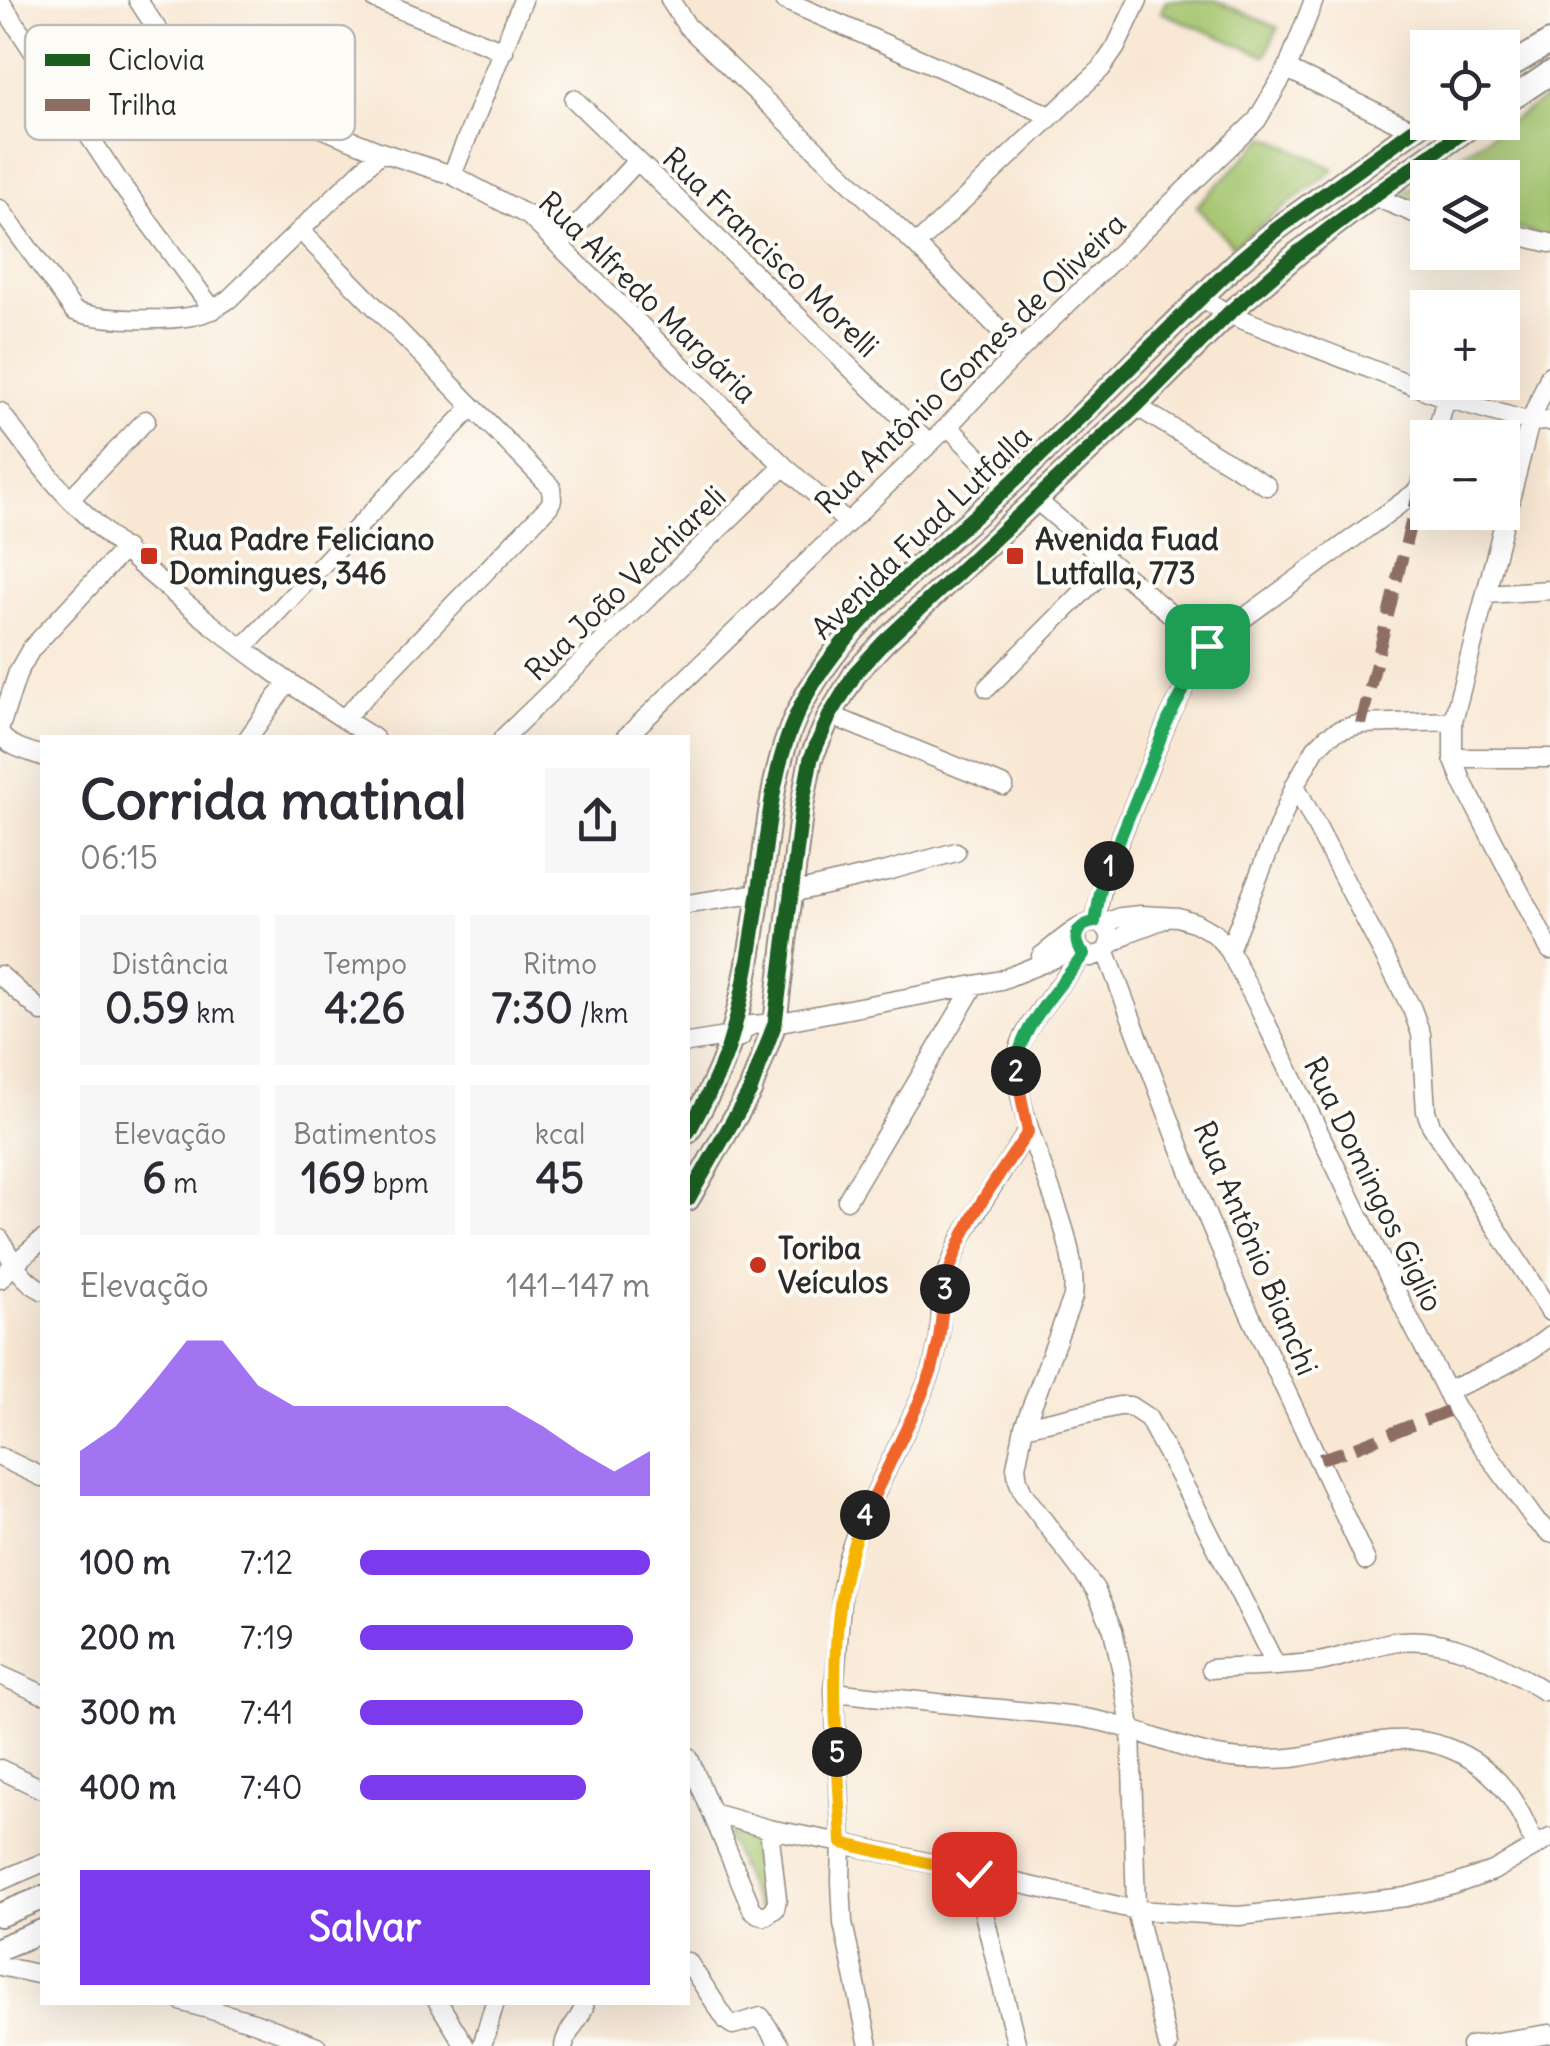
<!DOCTYPE html>
<html lang="pt">
<meta charset="utf-8">
<style>
:root{--surface:#fff;--page:#f7f7f7;--text:#2b2b33;--muted:#7c7c81;--accent:#7c3aed}
body{margin:0;font-family:Delius,sans-serif;background:var(--page);color:var(--text);height:100vh;display:flex;flex-direction:column;font-size:38px;white-space:nowrap}
*{box-sizing:border-box;margin:0}
p{font-size:32px;color:var(--muted)}
.icon{flex:none;width:55px;height:55px;fill:none;stroke:currentColor;stroke-width:2;stroke-linecap:round;stroke-linejoin:round}
.map{position:relative;flex:1;overflow:hidden}
.details{position:absolute;left:40px;top:735px;width:650px;height:1270px;display:flex;flex-direction:column;background:var(--surface);border-radius:0px;box-shadow:0 10px 40px #0002}
.details>*{flex:none}
.tools{position:absolute;left:1410px;top:30px;display:grid;gap:20px}
.tools a{display:grid;place-items:center;width:110px;height:110px;border-radius:0px;background:var(--surface);box-shadow:0 10px 40px #0002;font-size:50px}
.pin{position:absolute;display:grid;place-items:center;width:85px;height:85px;color:#fff;margin:-42px;border-radius:20px;box-shadow:0 5px 15px #0006}
.km{position:absolute;width:50px;height:50px;margin:-25px;border-radius:50%;background:#222;color:#fff;font-size:28px;line-height:50px;text-align:center}
.round{display:grid;place-items:center;flex:none;width:105px;height:105px;border-radius:0px;background:var(--page)}
.headline{display:flex;align-items:center;justify-content:space-between;height:170px;padding:0 40px}
h1{font-size:55px;font-weight:700;line-height:75px}
.stats{display:grid;grid-template-columns:repeat(3,1fr);gap:15px;height:170px;padding:10px 40px}
.stats div{display:grid;align-content:center;border-radius:0px;background:var(--page);text-align:center}
.stats b{font-size:42px;font-weight:700}
.stats small{font-size:28px;font-weight:400}
.stats p{font-size:28px}
.chart{height:280px;padding:20px 40px}
.chart p{display:flex;justify-content:space-between}
.chart svg{width:100%;height:180px;margin-top:10px;fill:var(--accent);opacity:.7}
.cta{display:flex;gap:20px;margin-top:auto;padding:20px 40px}
.cta a{flex:1;height:115px;border-radius:0px;background:var(--accent);color:#fff;font-size:40px;font-weight:700;line-height:115px;text-align:center}
ul{padding:0 40px;list-style:none;font-size:32px}
li{display:grid;grid-template-columns:160px 120px 1fr;align-items:center;height:75px}
li i{height:25px;border-radius:12px;background:var(--accent)}
.map>svg:first-child{display:block}
.green{fill:#a4c56e;stroke:#68784c;stroke-width:2.5}
.lines{fill:none;stroke-linecap:round;stroke-linejoin:round}
.minor-casing{stroke:#92897f;stroke-width:21}
.major-casing{stroke:#92897f;stroke-width:26}
.minor{stroke:#fff;stroke-width:18}
.major{stroke:#fff;stroke-width:22}
.quiet{stroke:#8d6e63;stroke-width:12;stroke-dasharray:25 12;stroke-linecap:butt}
.cycleway-casing{stroke:#fdfcf7;stroke-width:21}
.cycleway{stroke:#1b5e20;stroke-width:15}
.split-1-casing{stroke:#fff;stroke-width:20}
.split-2-casing{stroke:#fff;stroke-width:20}
.split-3-casing{stroke:#fff;stroke-width:20}
.split-4-casing{stroke:#fff;stroke-width:20}
.split-5-casing{stroke:#fff;stroke-width:20}
.split-6-casing{stroke:#fff;stroke-width:20}
.split-1{stroke:#22a559;stroke-width:12}
.split-2{stroke:#22a559;stroke-width:12}
.split-3{stroke:#f0652b;stroke-width:12}
.split-4{stroke:#f0652b;stroke-width:12}
.split-5{stroke:#f5b400;stroke-width:12}
.split-6{stroke:#f5b400;stroke-width:12}
.poi-dot{fill:#c8321e;stroke:#fdfcf7;stroke-width:4}
.labels{text-anchor:middle;dominant-baseline:central;stroke-width:8;stroke-linejoin:round;paint-order:stroke}
.street-label{font-size:30px;fill:#2b2b2b;stroke:#fdfcf7}
.poi-label{font-size:30px;font-weight:bold;fill:#2b2b2b;stroke:#fdfcf7;text-anchor:start}
.key{fill:#fdfcf7;stroke:#bebdba;stroke-width:2.5}
.key-label{font-size:28px;fill:#2b2b2b}
</style>
<div class="map">
<svg width="1550" height="2046" viewBox="0 0 1550 2046">
<rect width="100%" height="100%" fill="#fdfcf7"/>
<filter id="ink" filterUnits="userSpaceOnUse"><feTurbulence type="fractalNoise" baseFrequency=".01" numOctaves="2"/><feDisplacementMap in="SourceGraphic" scale="20" xChannelSelector="R" yChannelSelector="G"/><feConvolveMatrix kernelMatrix="1 2 1 2 8 2 1 2 1" color-interpolation-filters="sRGB"/></filter>
<filter id="wash" filterUnits="userSpaceOnUse"><feTurbulence type="fractalNoise" baseFrequency=".0048" numOctaves="4" result="noise"/><feDisplacementMap in="SourceGraphic" scale="40" xChannelSelector="R" yChannelSelector="G"/><feGaussianBlur stdDeviation="2.25" result="paint"/><feColorMatrix in="noise" values="0 0 0 0 0 0 0 0 0 0 0 0 0 0 0 0 0 1.4 0 .05"/><feComposite in="paint" operator="in"/></filter>
<g filter="url(#wash)">
<rect width="100%" height="100%" fill="#f8e7d3"/>
<!-- green -->
<path class="green" d="M1166 0H1215L1278 28 1265 56 1161 12Z
M1550 95V238L1511 227 1503 228 1502 178H1428L1427 210 1397 198Z
M1267 136 1335 169 1233 246 1196 206Z
M726 1833 762 1840 772 1907 757 1909Z"/>
</g>
<g filter="url(#ink)">
<g class="lines">
<!-- minor casing -->
<g class="minor-casing">
<path id="minor" d="M138 0C164 41 177 60 218 87L381 152 452 175 529 216 784 466 847 522
M376 0 504 51
M670 0 687 26 916 245 1020 350
M784 0 1051 116
M0 1 120 183 213 310
M1287 69 1411 129
M574 99 929 444
M452 175 523 0
M1373 196 1428 219
M0 209 74 311C99 321 166 321 193 316 207 313 218 307 229 299L381 152
M300 230 551 487 552 500 549 506 343 719
M1502 237 1517 235 1550 243
M559 245 637 161
M916 245 1101 69 1116 47 1138 0
M1201 297 1228 314 1446 398 1530 422 1550 421
M1550 375 1530 422 1453 721V758L1463 783 1550 950
M1136 406 1267 486
M0 412C23 442 45 474 72 501 160 588 268 674 374 738
M948 426 1007 487
M1435 438 1446 398
M70 499 146 420
M1035 499 1207 645
M1486 594 1550 590
M243 648 472 407
M987 688 1111 564
M830 715 1004 786
M0 727 18 672 31 649 125 548
M0 734C9 747 28 751 42 756
M248 738 288 682
M503 738 784 466
M625 738 948 426 1020 350 1257 120 1287 69 1314 0
M1453 758H1550
M1295 785 1412 1009 1421 1034 1426 1111 1431 1125 1550 1312
M791 893 887 871 956 852
M688 904 759 893
M1095 921 1104 879 1168 720 1207 645 1419 490 1428 462
M1103 924 1121 917 1141 915 1178 917 1196 923 1215 934 1229 950 1256 1002 1407 1314 1455 1408 1535 1520 1550 1533
M1110 945 1130 932 1162 920
M1229 950 1295 785 1316 748 1327 737 1339 730 1361 724 1453 721
M1106 952 1203 1207 1238 1289 1366 1561
M1084 954C1065 979 1033 1015 1021 1043 1013 1064 1017 1082 1022 1103 1035 1164 1079 1237 1073 1297L1024 1427 1016 1467 1018 1480 1023 1493 1095 1589 1113 1630 1122 1672 1131 1728 1136 1910 1168 2046
M1041 956C1056 946 1090 909 1106 928 1113 936 1110 943 1106 952L1091 957 1078 949 1077 933 1081 927
M0 975 42 1012
M732 1036 752 1025 775 1023 1001 980 1078 949
M688 1043 732 1036 741 1037
M847 1200 974 986
M0 1239C11 1259 21 1280 42 1290
M0 1279 14 1264 42 1240
M1446 1391C1483 1376 1519 1361 1550 1336
M1024 1427 1119 1406H1130L1148 1418 1201 1517 1276 1666
M0 1457 42 1477
M1211 1669C1247 1667 1283 1667 1319 1662 1344 1658 1368 1646 1393 1642 1447 1633 1500 1664 1544 1691
M0 1675 42 1694
M834 1692C890 1698 945 1704 1001 1709 1028 1712 1057 1714 1084 1718 1147 1728 1195 1762 1261 1759 1273 1759 1286 1759 1299 1757 1348 1749 1399 1728 1448 1748 1495 1766 1519 1802 1535 1847
M688 1756 752 1909 758 1914 765 1916 775 1909 777 1899 769 1829
M0 1769 42 1789
M712 1813 769 1829 842 1843 1136 1910 1239 1916 1406 1897 1453 1885 1493 1871 1550 1838
M974 1874 1017 2046
M0 1881 42 1863
M688 1962 727 2021 733 2025 761 2017 780 2046
M0 1966 42 1975
M183 2002 254 2022 317 2046
M438 2002 465 2046
M482 2046 495 2002
M564 2046C566 2029 583 2019 585 2002
M869 2046 843 1923 841 1881 842 1843 834 1692 842 1589 847 1560 856 1534 918 1404 932 1370 939 1339 942 1301 948 1271 961 1239 983 1201 1028 1131
M1471 2046 1550 2034"/>
</g>
<!-- major casing -->
<g class="major-casing">
<path id="major" d="M1502 71 1550 42
M1502 105 1550 73
M688 1132C705 1101 723 1069 732 1035 745 989 752 941 759 893 768 833 771 772 796 716 837 625 934 555 1006 488 1085 414 1161 335 1240 260L1277 229 1428 119
M688 1199 750 1091 775 1023 802 806 811 758 830 715 856 672 883 643 1136 406 1228 314 1299 252 1373 196 1477 122
M0 1915 42 1898
M0 1948 42 1931"/>
</g>
<!-- minor -->
<use href="#minor" class="minor"/>
<!-- major -->
<use href="#major" class="major"/>
<!-- quiet -->
<path class="quiet" d="M1361 724 1419 490
M1320 1459 1346 1451 1455 1408"/>
<!-- cycleway casing -->
<g class="cycleway-casing">
<path id="cycleway" d="M688 1132C705 1101 723 1069 732 1035 745 989 752 941 759 893 768 833 771 772 796 716 837 625 934 555 1006 488 1085 414 1161 335 1240 260L1277 229 1428 119
M688 1199 750 1091 775 1023 802 806 811 758 830 715 856 672 883 643 1136 406 1228 314 1299 252 1373 196 1477 122"/>
</g>
<!-- cycleway -->
<use href="#cycleway" class="cycleway"/>
</g>
</g>
<g class="lines" filter="url(#ink)">
<!-- split-1 casing -->
<g class="split-1-casing">
<path id="split-1" d="M1109 866 1168 720 1207 646"/>
</g>
<!-- split-2 casing -->
<g class="split-2-casing">
<path id="split-2" d="M1016 1071C1016 1030 1061 986 1084 954 1070 941 1076 924 1095 922L1100 893 1109 866"/>
</g>
<!-- split-3 casing -->
<g class="split-3-casing">
<path id="split-3" d="M945 1289C956 1231 996 1180 1028 1132L1016 1071"/>
</g>
<!-- split-4 casing -->
<g class="split-4-casing">
<path id="split-4" d="M865 1515 918 1404 932 1370 939 1339 945 1289"/>
</g>
<!-- split-5 casing -->
<g class="split-5-casing">
<path id="split-5" d="M837 1752C833 1676 832 1585 865 1515"/>
</g>
<!-- split-6 casing -->
<g class="split-6-casing">
<path id="split-6" d="M837 1752 842 1843 974 1874"/>
</g>
<!-- split-1 -->
<use href="#split-1" class="split-1"/>
<!-- split-2 -->
<use href="#split-2" class="split-2"/>
<!-- split-3 -->
<use href="#split-3" class="split-3"/>
<!-- split-4 -->
<use href="#split-4" class="split-4"/>
<!-- split-5 -->
<use href="#split-5" class="split-5"/>
<!-- split-6 -->
<use href="#split-6" class="split-6"/>
</g>
<!-- markers -->
<g class="poi-dot">
<rect x="139" y="546" width="20" height="20" rx="5"/>
<rect x="1005" y="546" width="20" height="20" rx="5"/>
<circle cx="758" cy="1265" r="10"/>
</g>
<g class="labels">
<!-- street labels -->
<g class="street-label">
<text transform="translate(771 252) rotate(44)">Rua Francisco Morelli</text>
<text transform="translate(648 297) rotate(44)">Rua Alfredo Margária</text>
<text transform="translate(970 363) rotate(-44)">Rua Antônio Gomes de Oliveira</text>
<text transform="translate(921 532) rotate(-44)">Avenida Fuad Lutfalla</text>
<text transform="translate(625 583) rotate(-44)">Rua João Vechiareli</text>
<text transform="translate(1374 1184) rotate(64)">Rua Domingos Giglio</text>
<text transform="translate(1256 1248) rotate(67)">Rua Antônio Bianchi</text>
</g>
<!-- poi labels -->
<g class="poi-label">
<text x="169" y="539">Rua Padre Feliciano<tspan x="169" dy="34">Domingues, 346</tspan></text>
<text x="1035" y="539">Avenida Fuad<tspan x="1035" dy="34">Lutfalla, 773</tspan></text>
<text x="778" y="1248">Toriba<tspan x="778" dy="34">Veículos</tspan></text>
</g>
</g>
<!-- legend -->
<rect x="25" y="25" width="330" height="115" rx="15" class="key"/>
<rect x="45" y="54" width="45" height="12" fill="#1b5e20"/>
<rect x="45" y="99" width="45" height="12" fill="#8d6e63"/>
<g class="key-label">
<text x="108" y="70">Ciclovia</text>
<text x="108" y="115">Trilha</text>
</g>
</svg>
<div class="tools">
<a><svg class="icon" aria-label="locate" viewBox="0 0 24 24"><circle cx="12" cy="12" r="6"/><path d="M12 2v4M12 18v4M2 12h4M18 12h4"/></svg></a>
<a><svg class="icon" aria-label="layers" viewBox="0 0 24 24"><path d="M12 4l9 5-9 5-9-5zM3 14l9 5 9-5"/></svg></a>
<a>+</a>
<a>−</a>
</div>
<div class="pin" style="left:1207px;top:646px;background:#1e9e55"><svg class="icon" aria-label="arrive" viewBox="0 0 24 24"><path d="M6 21V4h12l-3 4 3 4H6"/></svg></div>
<div class="pin" style="left:974px;top:1874px;background:#d93025"><svg class="icon" aria-label="check" viewBox="0 0 24 24"><path d="M5 12l5 5 9-10"/></svg></div>
<b class="km" style="left:1109px;top:866px">1</b>
<b class="km" style="left:1016px;top:1071px">2</b>
<b class="km" style="left:945px;top:1289px">3</b>
<b class="km" style="left:865px;top:1515px">4</b>
<b class="km" style="left:837px;top:1752px">5</b>
<section class="details">
<div class="headline"><div><h1>Corrida matinal</h1><p>06:15</p></div><a class="round"><svg class="icon" aria-label="share" viewBox="0 0 24 24"><path d="M12 15V3M7 8l5-5 5 5M5 13v7h14v-7"/></svg></a></div>
<div class="stats">
<div><p>Distância</p><b>0.59<small> km</small></b></div>
<div><p>Tempo</p><b>4:26</b></div>
<div><p>Ritmo</p><b>7:30<small> /km</small></b></div>
</div>
<div class="stats">
<div><p>Elevação</p><b>6<small> m</small></b></div>
<div><p>Batimentos</p><b>169<small> bpm</small></b></div>
<div><p>kcal</p><b>45</b></div>
</div>
<div class="chart"><p><span>Elevação</span>141–147 m</p>
<svg viewBox="0 0 160 44" preserveAspectRatio="none"><path d="M0 44V33L10 27L20 17L30 6L40 6L50 17L60 22L70 22L80 22L90 22L100 22L110 22L120 22L130 27L140 33L150 38L160 33V44z"/></svg>
</div>
<ul>
<li><b>100 m</b>7:12<i style="width:100%"></i></li>
<li><b>200 m</b>7:19<i style="width:94%"></i></li>
<li><b>300 m</b>7:41<i style="width:77%"></i></li>
<li><b>400 m</b>7:40<i style="width:78%"></i></li>
</ul>
<div class="cta"><a>Salvar</a></div>
</section>
</div>
